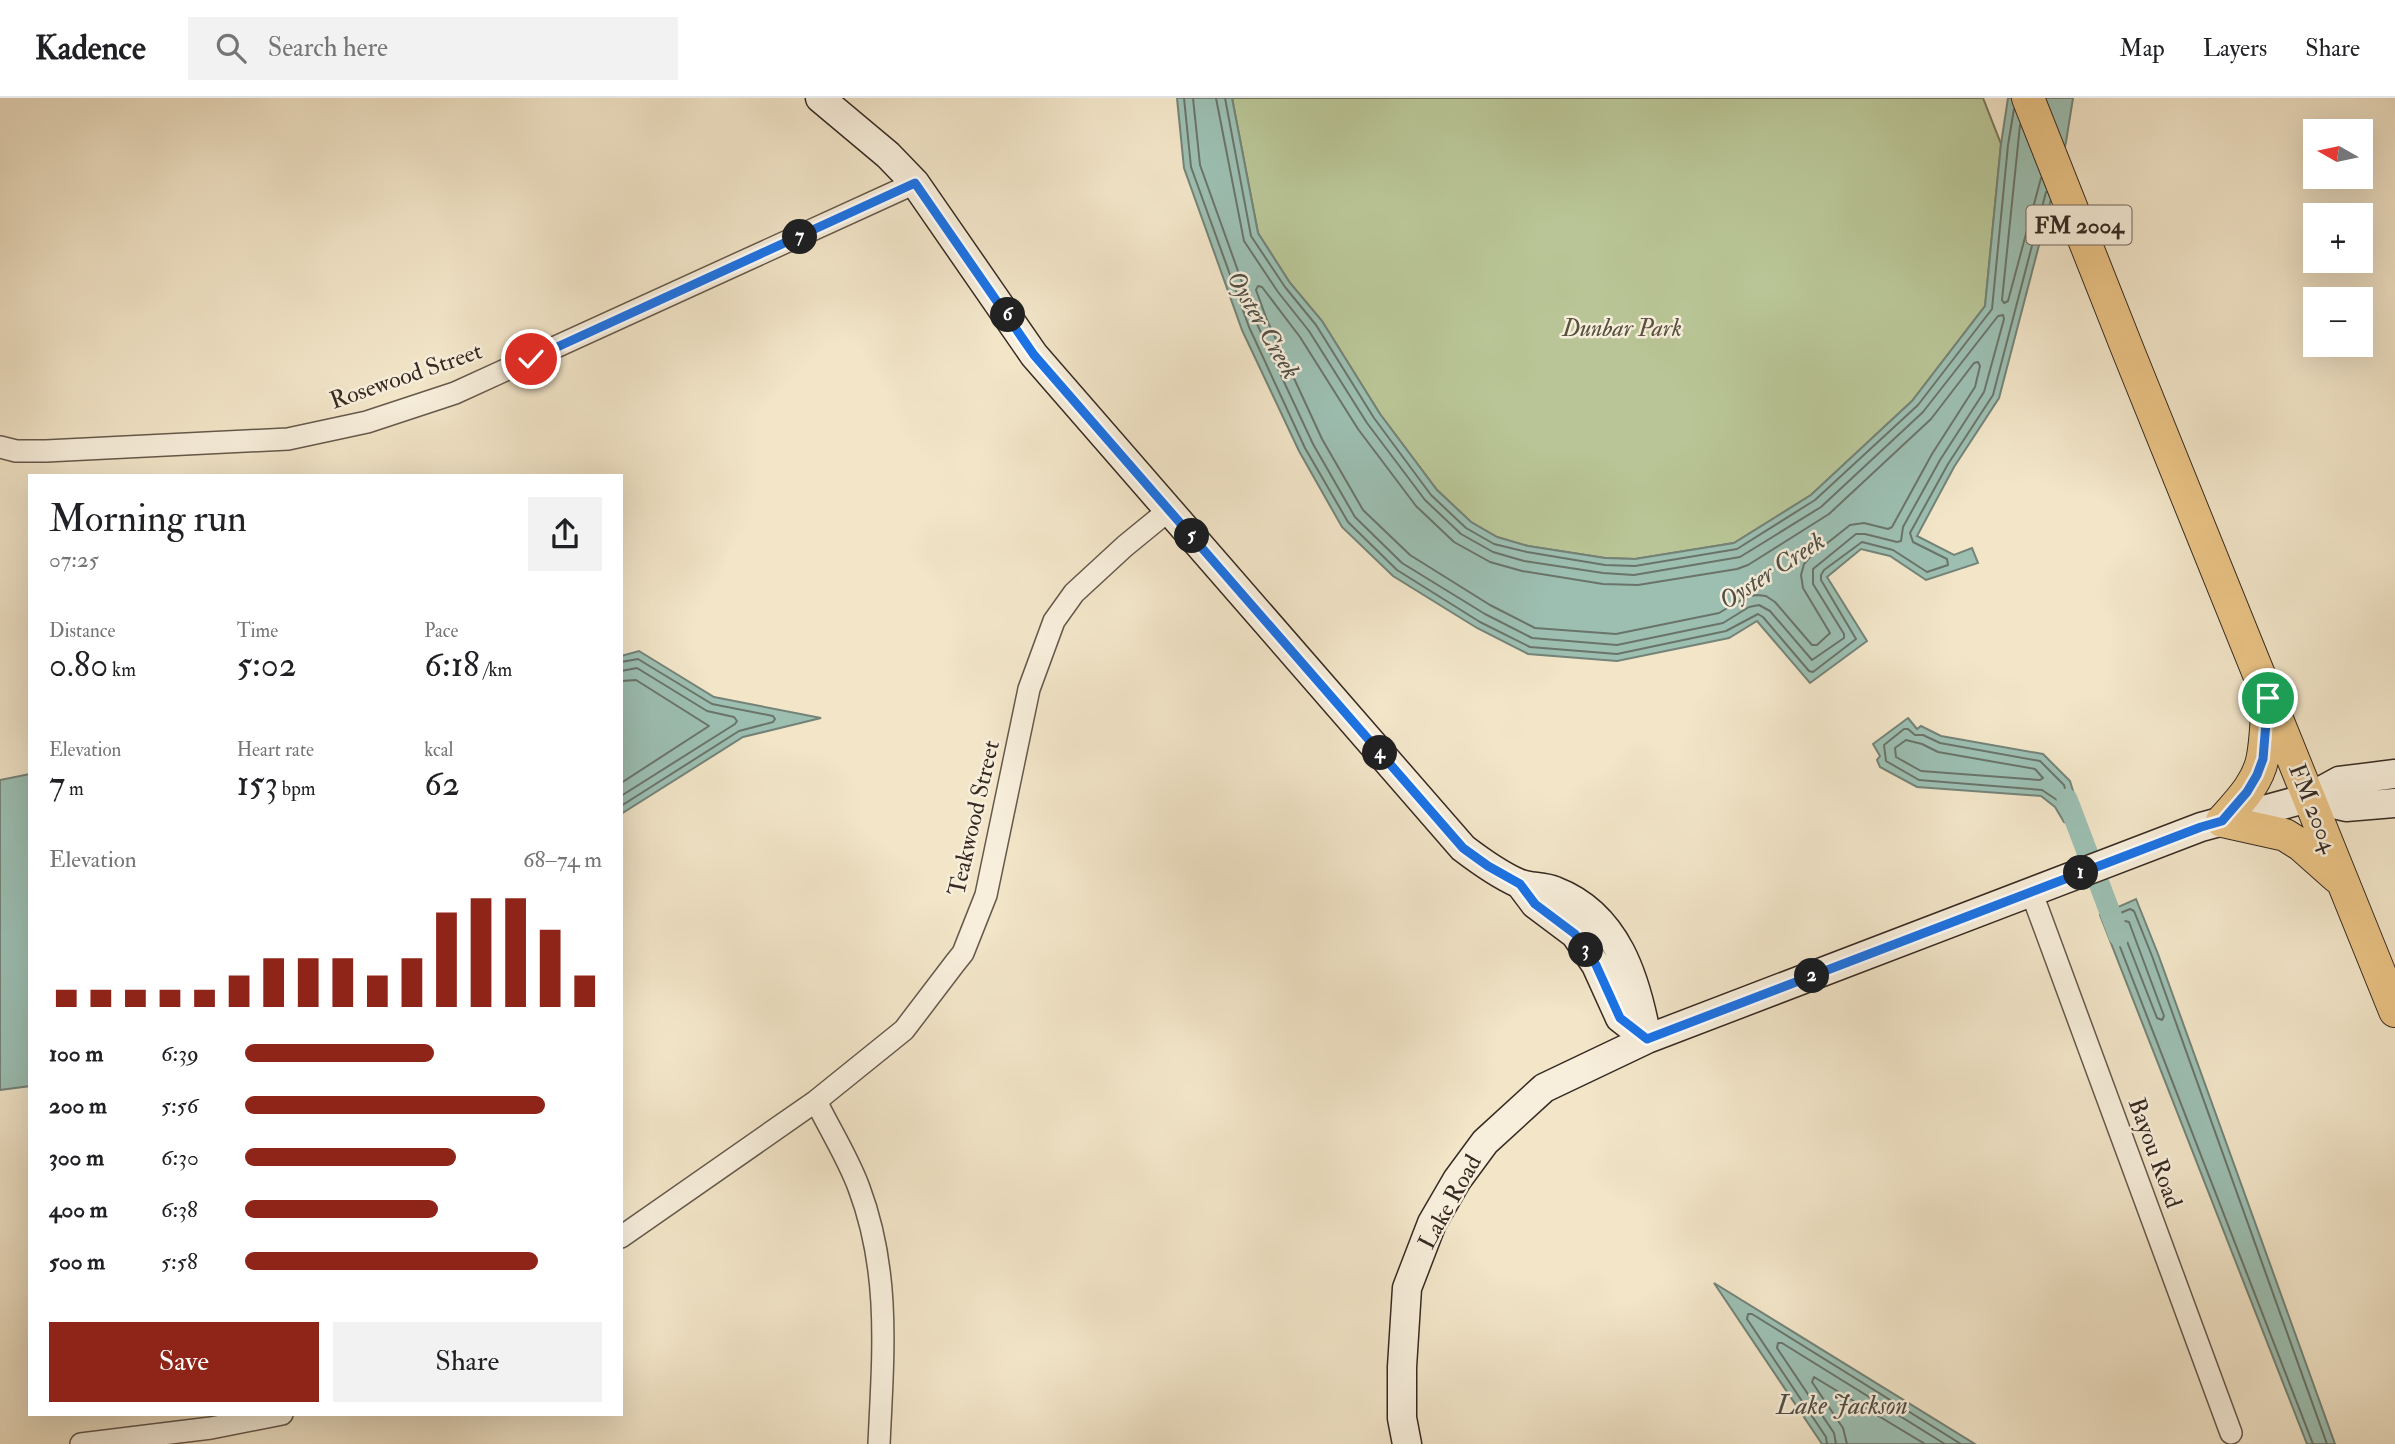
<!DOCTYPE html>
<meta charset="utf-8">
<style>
:root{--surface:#fff;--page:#f2f2f2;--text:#202124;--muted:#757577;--line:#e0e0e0;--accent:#8f2418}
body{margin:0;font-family:"IM FELL Double Pica",serif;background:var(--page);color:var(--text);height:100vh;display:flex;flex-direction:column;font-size:26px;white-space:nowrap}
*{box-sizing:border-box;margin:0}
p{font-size:23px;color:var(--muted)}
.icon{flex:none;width:38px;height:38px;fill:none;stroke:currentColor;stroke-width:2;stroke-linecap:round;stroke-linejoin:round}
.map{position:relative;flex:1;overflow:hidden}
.panel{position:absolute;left:28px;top:376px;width:595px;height:942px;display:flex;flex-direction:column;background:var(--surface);border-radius:0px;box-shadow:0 7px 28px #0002}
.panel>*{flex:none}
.needle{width:46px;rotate:279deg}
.tools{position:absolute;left:2303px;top:21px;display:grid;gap:14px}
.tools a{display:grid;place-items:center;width:70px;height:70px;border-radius:0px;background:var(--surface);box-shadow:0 7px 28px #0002;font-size:35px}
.pin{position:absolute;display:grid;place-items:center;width:60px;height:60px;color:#fff;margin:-30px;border:4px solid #fff;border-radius:50%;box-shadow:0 2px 7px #0007}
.km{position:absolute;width:35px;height:35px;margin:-18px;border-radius:50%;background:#222;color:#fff;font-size:19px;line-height:35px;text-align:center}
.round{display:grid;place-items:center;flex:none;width:74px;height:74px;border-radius:0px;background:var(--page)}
.head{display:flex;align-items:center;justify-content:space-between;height:119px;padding:0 21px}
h1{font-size:38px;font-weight:600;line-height:52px}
.figures{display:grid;grid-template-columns:repeat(3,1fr);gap:10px;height:119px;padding:7px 21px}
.figures div{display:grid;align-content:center}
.figures b{font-size:35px;font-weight:600}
.figures small{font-size:19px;font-weight:400}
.figures p{font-size:19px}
.chart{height:196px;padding:14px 21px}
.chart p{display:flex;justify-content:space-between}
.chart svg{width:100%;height:126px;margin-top:7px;stroke:var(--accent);stroke-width:6}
.primary-button{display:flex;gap:14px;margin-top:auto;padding:14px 21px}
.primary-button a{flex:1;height:80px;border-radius:0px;background:var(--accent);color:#fff;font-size:28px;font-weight:600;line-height:80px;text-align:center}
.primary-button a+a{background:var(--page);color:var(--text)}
ul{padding:0 21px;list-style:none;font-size:23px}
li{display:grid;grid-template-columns:112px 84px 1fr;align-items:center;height:52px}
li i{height:18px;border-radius:9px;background:var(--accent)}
header{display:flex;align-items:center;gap:42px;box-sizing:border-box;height:98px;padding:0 35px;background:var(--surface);border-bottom:2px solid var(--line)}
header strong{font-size:33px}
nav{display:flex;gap:38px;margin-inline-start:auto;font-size:24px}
.search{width:490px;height:63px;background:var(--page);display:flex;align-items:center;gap:18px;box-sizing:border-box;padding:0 24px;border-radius:0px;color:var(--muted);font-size:26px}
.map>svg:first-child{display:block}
.green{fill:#b9c596;stroke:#78785c;stroke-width:2}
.water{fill:#9cbfb2;stroke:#748378;stroke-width:2}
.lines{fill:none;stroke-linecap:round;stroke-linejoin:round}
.shore{stroke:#6a746a;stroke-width:2}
.canal{stroke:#9cbfb2;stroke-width:21}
.street-casing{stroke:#66594c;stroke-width:24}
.secondary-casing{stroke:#372a22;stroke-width:31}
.primary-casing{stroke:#372a22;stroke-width:34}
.street{stroke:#f7eedb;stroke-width:21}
.secondary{stroke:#f7eedb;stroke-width:28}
.primary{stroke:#e9c284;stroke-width:32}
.route-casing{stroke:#fff;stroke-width:14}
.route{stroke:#1a73e8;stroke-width:9}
.labels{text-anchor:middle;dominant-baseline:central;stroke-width:5;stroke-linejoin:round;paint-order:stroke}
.shield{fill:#f7eedb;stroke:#71655a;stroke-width:2}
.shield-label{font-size:23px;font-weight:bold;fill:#372a22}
.park-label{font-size:24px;font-style:italic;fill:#58513f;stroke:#f7eedb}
.street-label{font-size:24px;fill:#372a22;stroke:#f7eedb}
.water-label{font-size:26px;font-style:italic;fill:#504f46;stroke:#f7eedb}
</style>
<header>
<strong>Kadence</strong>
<div class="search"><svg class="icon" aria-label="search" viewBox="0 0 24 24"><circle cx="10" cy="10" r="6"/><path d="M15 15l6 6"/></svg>Search here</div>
<nav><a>Map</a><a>Layers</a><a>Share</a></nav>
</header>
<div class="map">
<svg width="2395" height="1346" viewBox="0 0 2395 1346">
<rect width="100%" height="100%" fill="#f2e5c8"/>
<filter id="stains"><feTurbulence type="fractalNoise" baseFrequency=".00286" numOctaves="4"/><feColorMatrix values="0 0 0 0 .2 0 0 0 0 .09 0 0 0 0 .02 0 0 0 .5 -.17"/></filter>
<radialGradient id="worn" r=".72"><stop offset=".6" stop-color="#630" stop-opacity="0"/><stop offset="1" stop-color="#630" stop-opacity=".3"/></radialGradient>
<!-- green -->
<path class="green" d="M1232 0H1983L2001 46 1985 208 1912 303 1811 397 1734 445 1635 461 1605 460 1528 448 1497 439 1471 424 1437 392 1380 316 1322 223 1290 185 1258 135Z"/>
<!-- water -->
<path class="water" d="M1177 0H1232L1258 135 1290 185 1322 223 1380 316 1437 392 1471 424 1497 439 1528 448 1605 460 1635 461 1734 445 1811 397 1912 303 1985 208 2001 46 2008 0H2073L2066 44 1999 300 1954 369 1917 438 1954 457 1972 450 1978 465 1926 482 1890 458 1861 451 1827 479 1867 543 1810 585 1757 523 1729 540 1617 563 1528 556 1477 530 1393 478 1342 429 1299 353 1242 232 1184 70Z
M639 553 714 599 821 620 743 639 621 716V558Z
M1908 620 1917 631 1921 628 1941 638 2043 656 2070 683 2080 716 2077 727 2064 724 2055 709 2041 698 1917 689 1880 669 1877 662 1880 658 1873 646Z
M30 676V988L0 992V682Z
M2136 801 2158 856 2335 1346H2307L2100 817Z
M1714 1185 1975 1346H1822Z"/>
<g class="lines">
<!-- shore -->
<path class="shore" d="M1184 0 1191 69 1249 229 1305 350 1348 424 1397 472 1480 524 1530 549 1617 556 1726 533 1758 516 1763 519 1809 573 1813 574 1856 541 1821 482V477L1824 472 1862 444 1893 452 1927 474 1948 467 1947 461 1913 444 1910 435 1948 366 1993 297 2046 94
M1193 0 1200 67 1257 226 1313 346 1355 419 1402 465 1485 516 1532 540 1617 547 1723 525 1749 509 1759 507 1770 513 1812 562 1844 540V536L1813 486V471L1856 436H1865L1897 444 1901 443 1903 429 1940 362 1984 294 2004 221 2003 217 1998 218 1923 314 1821 409 1740 459 1634 477 1603 475 1524 463 1493 454 1461 436 1425 402 1367 325 1309 233 1278 194 1244 143 1216 0
M1225 0 1251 138 1285 189 1316 227 1374 320 1431 397 1466 430 1494 446 1527 454 1605 467 1635 468 1737 451 1815 402 1918 307 1992 211 2008 47 2014 11
M2020 27 2002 202 2004 205 2008 203 2041 80
M1258 188 1262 189 1300 239 1358 331 1416 408 1454 444 1490 464 1522 473 1603 486 1638 487 1737 471 1748 467 1829 416 1931 321 1974 265 1978 264 1980 268 1975 289 1932 356 1892 429 1888 431 1864 425 1850 427 1811 458 1804 466 1801 477 1803 490 1830 535 1817 547H1812L1775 504 1766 498 1757 497 1746 499 1719 515 1616 536 1535 530 1490 507 1410 457 1363 412 1322 341 1267 222 1256 192Z
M621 564 638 561 712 606 773 618 775 621 773 624 739 633 621 708
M621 573 637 570 707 613 734 619 737 623 735 626 621 698
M621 583 636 582 709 628 621 685
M1904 631H1908L1915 637H1923L1940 645 2040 663 2064 687 2070 710 2065 712 2060 704 2042 692 1919 682 1886 663 1884 647Z
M1906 642 1922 646 1938 654 2035 671 2043 680 2040 682 1921 673 1896 659 1895 650Z
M2125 823 2129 824 2164 918 2162 922 2157 920 2121 828Z
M1827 1346 1826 1339 1747 1221 1748 1216H1752L1961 1346
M1836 1346 1834 1335 1777 1250 1778 1245H1782L1945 1346
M1847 1346 1843 1330 1812 1284 1814 1279 1925 1346
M2313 1346 2110 823 2111 819 2130 811 2134 813 2152 858 2327 1346"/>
<!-- canal -->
<path class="canal" d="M2067 701 2119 838"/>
<!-- street casing -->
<g class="street-casing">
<path id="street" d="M0 349 16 353H46L288 341 367 324 455 295 915 85
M2031 793 2231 1335
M816 1003C830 1032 848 1060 859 1090 891 1175 883 1257 879 1346
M621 1139 816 1003 904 932 955 865 963 855 986 797 1029 591 1054 523 1074 495 1125 448 1169 412
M81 1346 211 1330 282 1316"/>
</g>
<!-- secondary casing -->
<g class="secondary-casing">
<path id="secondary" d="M820 0 888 57 915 85 1034 257 1463 750C1480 763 1498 776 1518 785 1529 790 1543 788 1555 793 1617 817 1636 880 1647 941
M2308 700 2346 709 2395 705
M1520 786 1535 806 1575 836 1596 867 1620 920 1647 941
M1407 1346 1402 1320V1269L1407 1190 1432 1125 1457 1082 1485 1044 1544 990 1647 941 2201 729 2308 700 2339 683 2395 676"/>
</g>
<!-- primary casing -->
<g class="primary-casing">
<path id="primary" d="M2028 0 2129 255 2395 913
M2222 723 2285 737 2301 747 2337 779
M2222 723C2239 704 2259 684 2263 658 2266 642 2266 625 2268 608"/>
</g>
<!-- street -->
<use href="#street" class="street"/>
<!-- secondary -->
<use href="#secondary" class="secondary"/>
<!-- primary -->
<use href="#primary" class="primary"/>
</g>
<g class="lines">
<!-- route casing -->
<g class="route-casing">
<path id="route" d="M531 261 915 85 1034 257 1463 750 1488 768 1520 786 1535 806 1575 836 1596 867 1620 920 1647 941 2201 729 2222 723 2247 694 2257 677 2263 661 2268 600"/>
</g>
<!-- route -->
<use href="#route" class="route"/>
</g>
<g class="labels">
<!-- shield labels -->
<rect class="shield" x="2026.5" y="107.5" width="105" height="39" rx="5"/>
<g class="shield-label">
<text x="2079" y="127">FM 2004</text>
</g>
<!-- park labels -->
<g class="park-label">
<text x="1622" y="230">Dunbar Park</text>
</g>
<!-- street labels -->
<g class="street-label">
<text transform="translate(406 278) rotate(-19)">Rosewood Street</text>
<text transform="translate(2313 710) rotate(68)">FM 2004</text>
<text transform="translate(974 720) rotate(-77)">Teakwood Street</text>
<text transform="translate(2155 1055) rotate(70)">Bayou Road</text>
<text transform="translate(1450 1104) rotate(-61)">Lake Road</text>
</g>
<!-- water labels -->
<g class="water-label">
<text transform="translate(1263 227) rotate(60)">Oyster Creek</text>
<text transform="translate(1772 473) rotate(-33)">Oyster Creek</text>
<text x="1842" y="1308">Lake Jackson</text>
</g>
</g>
<rect width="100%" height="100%" filter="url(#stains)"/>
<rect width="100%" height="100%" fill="url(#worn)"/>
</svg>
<div class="tools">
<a><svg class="needle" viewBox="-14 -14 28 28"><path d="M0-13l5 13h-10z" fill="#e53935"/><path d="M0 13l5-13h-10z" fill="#757577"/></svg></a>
<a>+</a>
<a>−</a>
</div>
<div class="pin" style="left:2268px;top:600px;background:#1e9e55"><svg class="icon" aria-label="arrive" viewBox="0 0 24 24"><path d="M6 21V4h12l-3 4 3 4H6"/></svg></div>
<div class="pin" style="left:531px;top:261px;background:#d93025"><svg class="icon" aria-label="check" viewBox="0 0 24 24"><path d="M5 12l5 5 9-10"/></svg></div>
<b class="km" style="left:2081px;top:775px">1</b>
<b class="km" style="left:1812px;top:878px">2</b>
<b class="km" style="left:1586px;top:852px">3</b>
<b class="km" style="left:1380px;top:655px">4</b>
<b class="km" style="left:1192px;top:438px">5</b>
<b class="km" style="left:1008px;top:217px">6</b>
<b class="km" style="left:800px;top:139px">7</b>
<section class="panel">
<div class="head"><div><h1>Morning run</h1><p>07:25</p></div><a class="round"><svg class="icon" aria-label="share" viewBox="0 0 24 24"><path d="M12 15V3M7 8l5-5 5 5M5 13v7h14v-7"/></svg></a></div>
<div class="figures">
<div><p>Distance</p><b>0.80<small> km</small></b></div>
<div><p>Time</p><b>5:02</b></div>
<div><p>Pace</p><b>6:18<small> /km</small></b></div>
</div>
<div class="figures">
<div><p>Elevation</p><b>7<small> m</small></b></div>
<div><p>Heart rate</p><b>153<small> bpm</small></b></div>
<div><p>kcal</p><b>62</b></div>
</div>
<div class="chart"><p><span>Elevation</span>68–74 m</p>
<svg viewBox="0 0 160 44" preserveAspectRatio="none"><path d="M5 44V38M15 44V38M25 44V38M35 44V38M45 44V38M55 44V33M65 44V27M75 44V27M85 44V27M95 44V33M105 44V27M115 44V11M125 44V6M135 44V6M145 44V17M155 44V33"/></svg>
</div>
<ul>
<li><b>100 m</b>6:39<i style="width:53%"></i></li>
<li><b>200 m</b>5:56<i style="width:84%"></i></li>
<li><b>300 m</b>6:30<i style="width:59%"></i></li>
<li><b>400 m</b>6:38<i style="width:54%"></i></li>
<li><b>500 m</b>5:58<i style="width:82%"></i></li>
</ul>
<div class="primary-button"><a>Save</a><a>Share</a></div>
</section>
</div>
